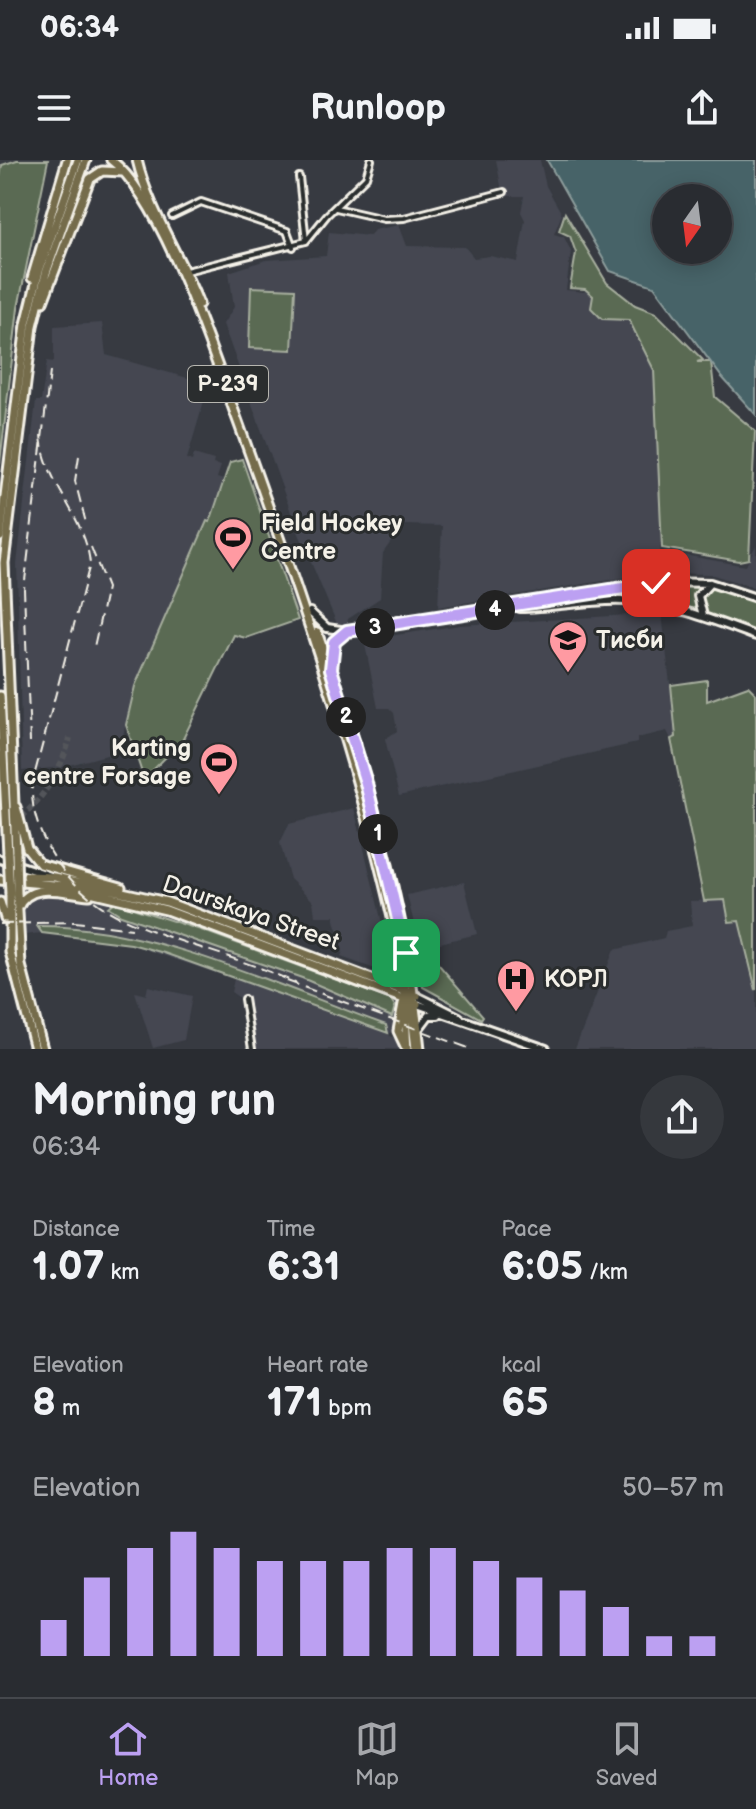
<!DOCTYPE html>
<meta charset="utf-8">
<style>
:root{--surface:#292c31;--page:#35383d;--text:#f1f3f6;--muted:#a5a7ab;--line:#45484d;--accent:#bca0f2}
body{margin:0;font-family:"Balsamiq Sans",sans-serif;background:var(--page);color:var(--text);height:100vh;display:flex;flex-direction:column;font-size:30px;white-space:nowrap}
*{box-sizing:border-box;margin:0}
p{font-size:26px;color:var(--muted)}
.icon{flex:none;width:44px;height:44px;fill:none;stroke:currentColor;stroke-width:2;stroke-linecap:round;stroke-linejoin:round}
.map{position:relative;height:889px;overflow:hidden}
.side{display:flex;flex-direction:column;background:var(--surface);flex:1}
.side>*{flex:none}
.needle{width:52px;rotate:194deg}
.controls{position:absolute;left:652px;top:24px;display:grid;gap:16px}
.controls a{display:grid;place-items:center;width:80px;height:80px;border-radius:50%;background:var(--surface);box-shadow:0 4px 20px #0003,0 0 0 2px var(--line);font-size:40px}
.pin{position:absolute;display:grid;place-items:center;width:68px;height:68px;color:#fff;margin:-34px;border-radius:16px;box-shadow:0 4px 12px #0006}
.km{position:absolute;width:40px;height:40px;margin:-20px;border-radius:50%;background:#222;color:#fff;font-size:22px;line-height:40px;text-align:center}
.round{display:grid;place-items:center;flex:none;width:84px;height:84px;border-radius:42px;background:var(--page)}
.head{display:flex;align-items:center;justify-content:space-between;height:136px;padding:0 32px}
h1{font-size:44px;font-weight:600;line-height:60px}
.metrics{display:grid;grid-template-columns:repeat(3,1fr);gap:12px;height:136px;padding:8px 32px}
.metrics div{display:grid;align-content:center}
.metrics b{font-size:40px;font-weight:600}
.metrics small{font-size:22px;font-weight:400}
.metrics p{font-size:22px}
.chart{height:224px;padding:16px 32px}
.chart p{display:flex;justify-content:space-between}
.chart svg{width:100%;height:144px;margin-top:8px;stroke:var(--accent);stroke-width:6}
.status{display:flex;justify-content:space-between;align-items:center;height:56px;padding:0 40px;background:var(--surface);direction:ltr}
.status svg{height:22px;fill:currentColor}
header{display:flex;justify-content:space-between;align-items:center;height:104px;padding:0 32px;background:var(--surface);font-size:36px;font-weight:600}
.menu{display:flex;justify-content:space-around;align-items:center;height:112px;border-top:2px solid var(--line);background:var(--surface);font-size:22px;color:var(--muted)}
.menu a{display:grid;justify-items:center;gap:4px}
.menu .selected{color:var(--accent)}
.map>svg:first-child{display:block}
.built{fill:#444751}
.green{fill:#5a6b53;stroke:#a7ae9e;stroke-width:2}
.water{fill:#466368;stroke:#8c9c9b;stroke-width:2;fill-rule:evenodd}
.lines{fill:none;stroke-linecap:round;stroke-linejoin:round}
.secondary-tunnel{stroke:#53555a;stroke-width:6;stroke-dasharray:6 3;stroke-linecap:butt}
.street-casing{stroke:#f4f1e8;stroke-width:10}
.secondary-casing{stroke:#f4f1e8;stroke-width:12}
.primary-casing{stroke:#f4f1e8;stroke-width:13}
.street{stroke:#2a2d2e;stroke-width:4}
.secondary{stroke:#2a2d2e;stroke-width:6}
.primary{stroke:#746c4b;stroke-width:7}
.rail{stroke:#f4f1e8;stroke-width:2;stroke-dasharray:12 6;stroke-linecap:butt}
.primary-bridge-casing{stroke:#f4f1e8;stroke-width:13;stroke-linecap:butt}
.primary-bridge{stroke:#746c4b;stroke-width:7}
.route-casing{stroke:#fff;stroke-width:16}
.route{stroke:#bca0f2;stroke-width:10}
.labels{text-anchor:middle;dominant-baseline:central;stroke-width:6;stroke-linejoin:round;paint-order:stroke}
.shield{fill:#2a2d2e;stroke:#b7b6b0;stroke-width:2}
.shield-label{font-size:22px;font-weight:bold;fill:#f4f1e8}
.poi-label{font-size:24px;font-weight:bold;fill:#f4f1e8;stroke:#2a2d2e;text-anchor:start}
.street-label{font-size:24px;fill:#f4f1e8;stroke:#2a2d2e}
</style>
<div class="status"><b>06:34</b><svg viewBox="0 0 49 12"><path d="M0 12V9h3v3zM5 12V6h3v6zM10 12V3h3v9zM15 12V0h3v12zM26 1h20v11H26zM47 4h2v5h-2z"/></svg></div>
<header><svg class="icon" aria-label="menu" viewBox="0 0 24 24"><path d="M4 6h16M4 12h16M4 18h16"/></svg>Runloop<svg class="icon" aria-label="share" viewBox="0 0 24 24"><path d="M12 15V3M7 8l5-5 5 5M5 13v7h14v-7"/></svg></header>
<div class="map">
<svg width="756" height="889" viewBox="0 0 756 889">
<rect width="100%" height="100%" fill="#373a41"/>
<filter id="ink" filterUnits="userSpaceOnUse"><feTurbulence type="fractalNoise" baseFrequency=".0125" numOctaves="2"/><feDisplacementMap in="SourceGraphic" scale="16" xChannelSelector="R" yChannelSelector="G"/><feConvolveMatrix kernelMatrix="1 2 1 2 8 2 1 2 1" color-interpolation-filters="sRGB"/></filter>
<g filter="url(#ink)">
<!-- built -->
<path class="built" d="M496 0H540L546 26 562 54 554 74 564 77 571 91 566 130 584 132 602 120 663 203 660 412 438 447 442 366 403 365 383 393 380 438 348 459 347 464H337L297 369 223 164 234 147 229 112 266 100 326 96 329 72 370 76 374 70 399 65 407 86 465 87 474 98 490 96 518 102 525 60 521 52 524 36H503Z
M102 163 106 195 209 224 187 299 192 301 194 294 214 300 213 304 221 306 217 318 224 320 210 362H207L135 526 122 580 114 593 62 607 22 611 17 404 36 241H41L47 201 54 202V166Z
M756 385V428L710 414 665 413 666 397 672 393 746 406Z
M662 453 676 577 671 579 667 571 637 578V583L399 636 385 579 397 571 394 553 389 548H378L364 480 460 465Z
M354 648 395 816 341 797 343 791 334 756H315L313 741 290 719 280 683 289 664Z
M464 722 477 774 420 788 407 735Z
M40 733 114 741 173 758 390 836 397 844 399 857 389 875 397 880 401 889H256L249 855 251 846 231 832 234 819 132 785 41 773 24 775 23 747 27 739Z
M725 740 739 760 756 830V889H575L614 790 664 778 666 771 692 766 690 741Z
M148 826 192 836 184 880 153 888 135 832 146 835Z"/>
<!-- green -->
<path class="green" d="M17 0H48L18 148 0 303V17L2 5Z
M565 53 607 123 635 145 656 153 703 200 697 202H711L715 237 755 271 749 399 739 401 662 388 654 210 629 160 602 159 591 148 593 136 585 129 570 128 576 93 570 76 559 71Z
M251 127 295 129 292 190 249 188Z
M242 299 298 460 246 478 234 475 182 581 144 619 126 565 135 526 207 361 210 362 230 302Z
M658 426H703L697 432V452C639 431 580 442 521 447Z
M713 427 756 441V473L704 453 702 436Z
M707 520V541L748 526 756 534V830L739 761 729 762 725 740 704 741 671 579 676 577 671 525Z
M114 742 204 771 391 840 395 846 392 857 302 818 121 755 108 747Z
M37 766C153 765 277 826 386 865L388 873 164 793 131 784 42 773Z
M430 789 433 798 483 856 481 859 423 827 414 792Z"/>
<!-- water -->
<path class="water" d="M547 0H756V255L721 216 654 126 610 111ZM666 38H718V90H666Z"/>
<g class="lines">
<!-- secondary-tunnel -->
<path class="secondary-tunnel" d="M0 673C35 651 59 618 70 578"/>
<!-- street casing -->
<g class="street-casing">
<path id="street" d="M299 17 306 81
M336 48 384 59 404 58 504 32
M172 56 201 42 287 71 293 87
M186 111 306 81 327 55 366 17 371 0
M244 839 252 889"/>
</g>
<!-- secondary casing -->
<g class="secondary-casing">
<path id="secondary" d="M520 448C555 448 590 439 625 441 671 443 713 460 756 476
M310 452 327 468 347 471 664 422 710 423 756 438
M703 456 698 436 710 423
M331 505 334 482 347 471
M0 699 51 716
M417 836 459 857
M417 844 546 889
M420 867 429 855H438"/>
</g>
<!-- primary casing -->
<g class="primary-casing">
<path id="primary" d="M111 0C160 37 207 177 229 237 296 421 360 605 401 798 408 827 404 858 407 888
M137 0C149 51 180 95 199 144
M32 118 67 0
M43 142 90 19 102 11 123 12
M0 377 26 164 39 111 78 0
M317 472C365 606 406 748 420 889
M0 536 8 694
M16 647 27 688 40 704 121 727
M16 693 4 403 33 166 46 113 86 0
M27 716 55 717 167 742 417 836
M0 720 65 726 166 750 417 844
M10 734V792L35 889
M17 734 21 805 43 889
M0 742 5 758
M18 748C30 720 64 733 89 735
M410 838 416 889
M403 844 398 871 405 886"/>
</g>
<!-- street -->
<use href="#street" class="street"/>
<!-- secondary -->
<use href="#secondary" class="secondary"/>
<!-- primary -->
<use href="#primary" class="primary"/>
<!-- rail -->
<path class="rail" d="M41 275C44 323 86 356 90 404L32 624C29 677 72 733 118 756 175 784 240 796 297 824
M79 296 75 321 86 363
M91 387 107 428 94 487
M30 582 24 429 50 212
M0 764 75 762 132 769
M287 821 471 889"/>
<!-- primary-bridge casing -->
<g class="primary-bridge-casing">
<path id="primary-bridge" d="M16 693 17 734
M8 694 10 734"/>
</g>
<!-- primary-bridge -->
<use href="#primary-bridge" class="primary-bridge"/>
</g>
</g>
<g class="lines" filter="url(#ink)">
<!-- route casing -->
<g class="route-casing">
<path id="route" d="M406 793 366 623 331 509 334 482 347 471 656 423"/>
</g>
<!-- route -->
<use href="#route" class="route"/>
</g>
<!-- icons -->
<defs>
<g id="stadium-pin" transform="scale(2)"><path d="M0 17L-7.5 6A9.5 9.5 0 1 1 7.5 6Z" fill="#ff9aa2" stroke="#2a2d2e"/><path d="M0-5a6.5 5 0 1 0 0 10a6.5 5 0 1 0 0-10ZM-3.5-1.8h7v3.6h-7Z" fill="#111"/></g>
<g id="university-pin" transform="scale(2)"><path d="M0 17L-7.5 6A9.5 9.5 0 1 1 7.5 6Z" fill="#ff9aa2" stroke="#2a2d2e"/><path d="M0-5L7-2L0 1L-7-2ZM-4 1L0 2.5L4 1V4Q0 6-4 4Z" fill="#111"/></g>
<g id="hospital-pin" transform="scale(2)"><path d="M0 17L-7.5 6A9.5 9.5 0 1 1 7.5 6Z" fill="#ff9aa2" stroke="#2a2d2e"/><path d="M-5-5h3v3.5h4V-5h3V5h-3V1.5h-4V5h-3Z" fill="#111"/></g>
</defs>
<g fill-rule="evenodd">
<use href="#stadium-pin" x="233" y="377"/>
<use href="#university-pin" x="568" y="480"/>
<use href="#stadium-pin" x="219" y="602"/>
<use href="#hospital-pin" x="516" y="819"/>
</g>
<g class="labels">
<!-- shield labels -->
<rect class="shield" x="188" y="206" width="80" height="36" rx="6"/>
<g class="shield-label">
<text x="228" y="224">Р-239</text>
</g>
<!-- poi labels -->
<g class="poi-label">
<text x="261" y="363">Field Hockey<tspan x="261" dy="28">Centre</tspan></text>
<text x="596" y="480">Тисби</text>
<text x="191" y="588" text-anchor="end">Karting<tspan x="191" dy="28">centre Forsage</tspan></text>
<text x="544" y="819">КОРЛ</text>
</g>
<!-- street labels -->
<g class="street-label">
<text transform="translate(251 753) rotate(19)">Daurskaya Street</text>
</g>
</g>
</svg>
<div class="controls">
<a><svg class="needle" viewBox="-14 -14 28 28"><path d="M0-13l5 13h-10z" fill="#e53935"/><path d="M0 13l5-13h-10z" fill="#a5a7ab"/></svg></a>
</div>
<div class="pin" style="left:406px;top:793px;background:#1e9e55"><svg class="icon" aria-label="arrive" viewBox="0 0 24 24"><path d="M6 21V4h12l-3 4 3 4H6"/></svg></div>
<div class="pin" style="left:656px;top:423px;background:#d93025"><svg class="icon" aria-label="check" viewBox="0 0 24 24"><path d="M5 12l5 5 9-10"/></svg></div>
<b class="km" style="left:378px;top:674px">1</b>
<b class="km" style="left:346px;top:557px">2</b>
<b class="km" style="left:375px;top:468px">3</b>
<b class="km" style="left:495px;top:450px">4</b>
</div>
<section class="side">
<div class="head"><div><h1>Morning run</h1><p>06:34</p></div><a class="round"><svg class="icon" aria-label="share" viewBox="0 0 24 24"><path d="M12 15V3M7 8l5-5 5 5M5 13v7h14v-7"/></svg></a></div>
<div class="metrics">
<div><p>Distance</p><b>1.07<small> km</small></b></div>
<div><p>Time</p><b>6:31</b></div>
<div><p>Pace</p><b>6:05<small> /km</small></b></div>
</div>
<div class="metrics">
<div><p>Elevation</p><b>8<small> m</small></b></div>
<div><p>Heart rate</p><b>171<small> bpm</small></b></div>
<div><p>kcal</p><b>65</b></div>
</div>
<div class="chart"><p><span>Elevation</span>50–57 m</p>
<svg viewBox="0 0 160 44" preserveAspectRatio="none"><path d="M5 44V33M15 44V20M25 44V11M35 44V6M45 44V11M55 44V15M65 44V15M75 44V15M85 44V11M95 44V11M105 44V15M115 44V20M125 44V24M135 44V29M145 44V38M155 44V38"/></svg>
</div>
</section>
<nav class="menu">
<a class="selected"><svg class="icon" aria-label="home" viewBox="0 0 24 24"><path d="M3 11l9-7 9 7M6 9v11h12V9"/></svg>Home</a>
<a><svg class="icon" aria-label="map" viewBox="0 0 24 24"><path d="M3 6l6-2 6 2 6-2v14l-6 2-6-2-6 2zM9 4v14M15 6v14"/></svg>Map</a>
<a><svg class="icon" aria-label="saved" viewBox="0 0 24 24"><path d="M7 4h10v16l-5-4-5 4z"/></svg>Saved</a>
</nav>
